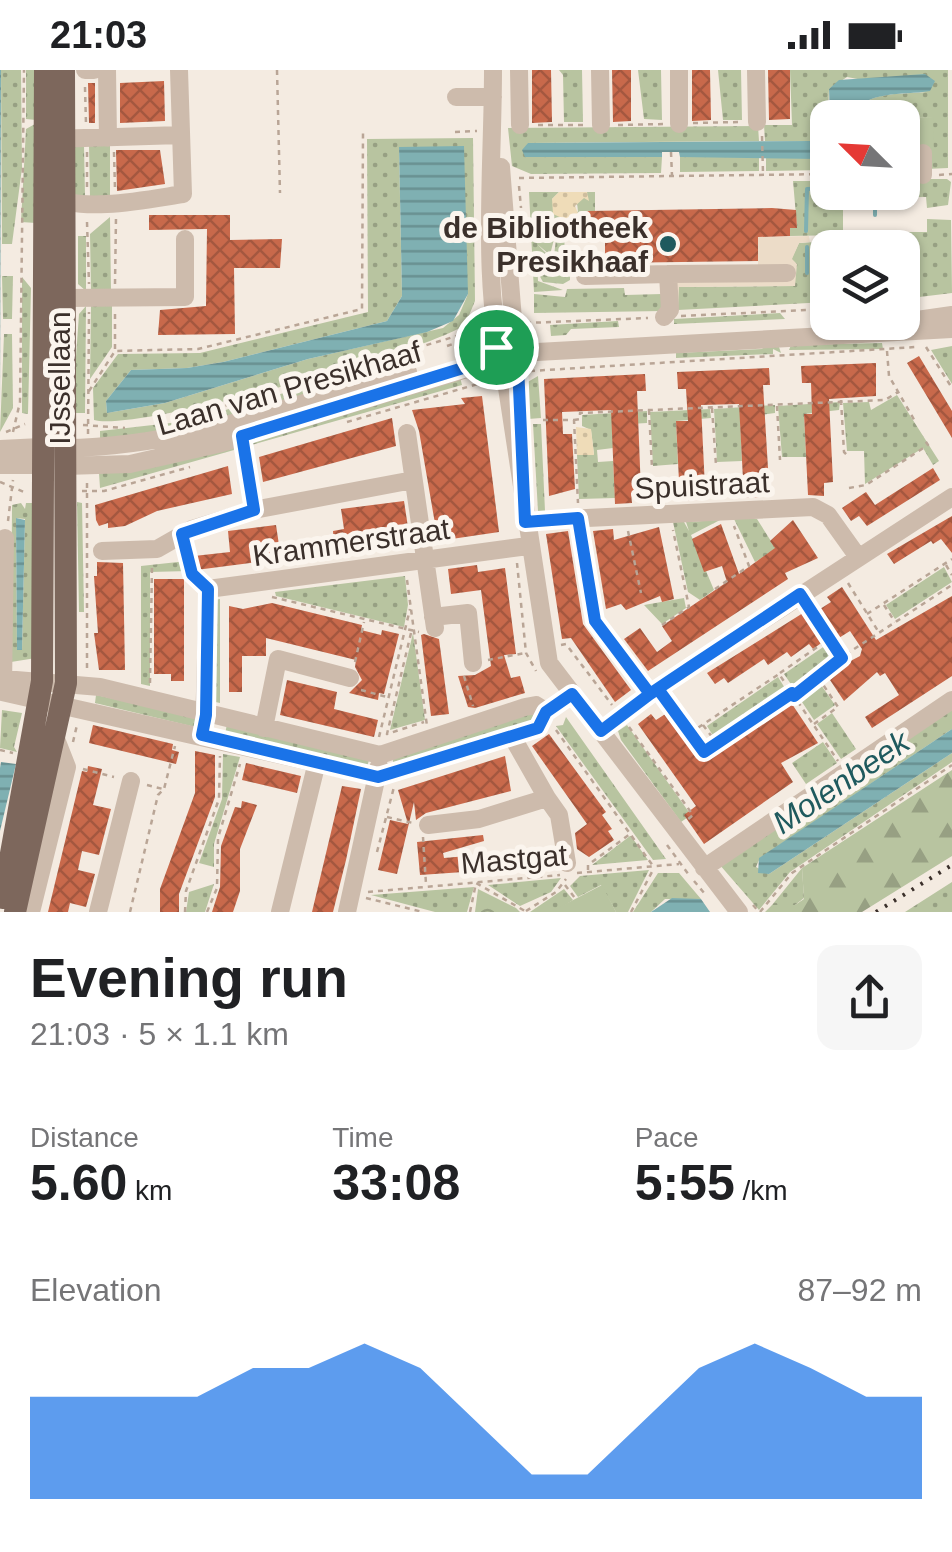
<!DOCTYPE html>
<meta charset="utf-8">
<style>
:root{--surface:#fff;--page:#f6f6f6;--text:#202124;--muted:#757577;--accent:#1a73e8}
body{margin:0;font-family:Arial,sans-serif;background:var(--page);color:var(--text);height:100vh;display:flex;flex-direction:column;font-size:38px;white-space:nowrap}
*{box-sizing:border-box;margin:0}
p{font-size:32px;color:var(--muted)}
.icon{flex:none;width:55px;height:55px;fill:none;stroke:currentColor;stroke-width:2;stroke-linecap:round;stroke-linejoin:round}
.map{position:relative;height:842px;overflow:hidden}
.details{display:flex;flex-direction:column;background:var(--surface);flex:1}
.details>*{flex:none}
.needle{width:65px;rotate:294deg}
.buttons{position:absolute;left:810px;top:30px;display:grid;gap:20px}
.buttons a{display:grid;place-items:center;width:110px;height:110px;border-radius:20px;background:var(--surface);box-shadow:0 2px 8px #0004;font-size:50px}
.pin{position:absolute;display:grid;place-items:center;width:85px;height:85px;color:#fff;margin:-42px;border:5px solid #fff;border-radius:50%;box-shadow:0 2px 10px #0007}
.round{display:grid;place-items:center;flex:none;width:105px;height:105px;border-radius:20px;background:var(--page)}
.head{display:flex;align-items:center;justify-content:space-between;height:170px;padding:0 30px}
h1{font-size:55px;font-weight:700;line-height:75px}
.figures{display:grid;grid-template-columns:repeat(3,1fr);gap:15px;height:170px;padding:10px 30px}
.figures div{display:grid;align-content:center}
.figures b{font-size:50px;font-weight:700}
.figures small{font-size:28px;font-weight:400}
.figures p{font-size:28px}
.chart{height:280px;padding:20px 30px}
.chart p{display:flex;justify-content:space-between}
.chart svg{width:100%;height:180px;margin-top:10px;fill:var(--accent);opacity:.7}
.status{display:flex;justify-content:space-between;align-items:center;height:70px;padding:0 50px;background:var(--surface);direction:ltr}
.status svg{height:28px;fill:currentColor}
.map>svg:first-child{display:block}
.grass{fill:url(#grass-dots);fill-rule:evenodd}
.forest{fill:url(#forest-firs)}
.sand{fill:url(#sand-dots)}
.park{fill:url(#park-crowns)}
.garden{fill:#b8c4a0}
.plaza{fill:#ecdcc8}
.water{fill:url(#water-rules)}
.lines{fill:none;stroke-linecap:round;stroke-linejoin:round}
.stream{stroke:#7fb0b2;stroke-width:4}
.building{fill:url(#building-cross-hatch)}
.path{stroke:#b9a596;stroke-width:2.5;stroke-dasharray:5 5;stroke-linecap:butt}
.minor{stroke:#cdbbac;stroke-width:18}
.major{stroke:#7d675c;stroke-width:22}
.rail{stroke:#3b302b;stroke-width:4;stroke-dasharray:2.5 8;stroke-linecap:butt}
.route-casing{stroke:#fff;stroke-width:20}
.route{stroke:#1a73e8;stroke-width:12}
.poi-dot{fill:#1f5a5e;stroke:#fbf5ee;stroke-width:4}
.labels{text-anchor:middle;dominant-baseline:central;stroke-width:10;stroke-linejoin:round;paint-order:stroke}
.poi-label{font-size:30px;font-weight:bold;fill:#3b302b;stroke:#fbf5ee;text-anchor:end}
.street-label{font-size:30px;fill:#3b302b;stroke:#fbf5ee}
.water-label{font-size:32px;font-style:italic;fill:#1f5a5e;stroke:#fbf5ee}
</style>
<div class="status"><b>21:03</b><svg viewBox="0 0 49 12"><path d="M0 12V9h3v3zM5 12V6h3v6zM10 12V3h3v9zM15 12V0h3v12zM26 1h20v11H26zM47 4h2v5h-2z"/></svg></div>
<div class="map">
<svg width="952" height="842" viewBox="0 0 952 842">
<defs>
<pattern id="grass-dots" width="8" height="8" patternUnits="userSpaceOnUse" patternTransform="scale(2.5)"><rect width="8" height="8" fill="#b8c4a0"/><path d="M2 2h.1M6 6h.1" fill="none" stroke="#97a083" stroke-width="1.8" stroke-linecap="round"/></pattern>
<pattern id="forest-firs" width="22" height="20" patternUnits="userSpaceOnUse" patternTransform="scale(2.5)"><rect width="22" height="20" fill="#b8c4a0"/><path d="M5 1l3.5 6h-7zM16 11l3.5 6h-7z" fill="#97a083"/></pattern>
<pattern id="sand-dots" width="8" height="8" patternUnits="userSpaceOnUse" patternTransform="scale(2.5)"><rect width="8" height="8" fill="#efdcb8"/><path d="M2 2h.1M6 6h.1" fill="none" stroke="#cebd9e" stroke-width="1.8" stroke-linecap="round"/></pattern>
<pattern id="park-crowns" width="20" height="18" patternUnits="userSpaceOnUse" patternTransform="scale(2.5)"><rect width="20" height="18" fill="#b8c4a0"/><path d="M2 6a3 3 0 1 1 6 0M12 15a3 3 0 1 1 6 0" fill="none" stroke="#97a083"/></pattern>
<pattern id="water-rules" width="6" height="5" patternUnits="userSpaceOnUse" patternTransform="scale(2.5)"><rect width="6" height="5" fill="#7fb0b2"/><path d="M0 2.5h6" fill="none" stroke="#699091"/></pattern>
<pattern id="building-cross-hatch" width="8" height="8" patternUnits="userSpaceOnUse" patternTransform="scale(2.5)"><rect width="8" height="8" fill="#c8694b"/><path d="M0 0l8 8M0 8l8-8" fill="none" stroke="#a4573f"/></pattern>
</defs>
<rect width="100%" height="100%" fill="#f4ebe1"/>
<!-- grass -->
<path class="grass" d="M1 0H21L22 98 12 174H2Z
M26 0H35L36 50 26 49Z
M559 0H582L583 52H564L563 5Z
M638 0H661L662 50 644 49Z
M718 0H741L742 50H723Z
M790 0H948V98L926 99 933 48 852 47C865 20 899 25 926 22L847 7 829 19 827 64 812 71H765L764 55H792Z
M35 54 36 153 21 152 26 59Z
M758 56 759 71 528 73 526 87H662L661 103 531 104 512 96 508 58Z
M473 68 475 231 465 255C425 282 136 362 94 350L93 318 118 284 200 283 368 242 367 69ZM399 78 468 224 459 245 443 258 308 289 165 333 107 343 106 331 131 300 187 298 223 292 387 251 402 226Z
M110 74V127H90L89 75Z
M71 75H84L85 126H71Z
M766 86H827V100L766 101Z
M680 87H759V101L680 102Z
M903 109H947L951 112 948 135 927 138 926 127 843 128V165L790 166V158L797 157 793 111H827L828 122H902Z
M529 122H559L552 129 578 142 577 132 587 122H595V141L587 142 588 169H577L570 160 555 165 550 185 537 174 548 185 537 190 538 211 563 220 534 222Z
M110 147 111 221H91L90 164Z
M927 149 951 150 952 223 903 229V162H927Z
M565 165 563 199 570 200V210L563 214 543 212 538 203 540 191 554 186 556 169Z
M78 166H86V221L78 214Z
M814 172V207H827V232L678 240V217L795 216 791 190 799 173Z
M2 206H13L12 249H3Z
M22 207 31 218 28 344 22 343Z
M624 218 625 225 662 224 663 241 534 243V224L565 227 567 219Z
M86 236 85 343H72L79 244Z
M91 236H112V277L90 309Z
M780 243 785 249 674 254V249Z
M618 251 619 257 571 259 566 265 551 266 550 255Z
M4 264H12L13 338 0 362Z
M882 273 883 279 789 280 791 275Z
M767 274 779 277 781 283 773 279V284L676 288V283L762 279Z
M952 276V314L931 280Z
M410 286 412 290C320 334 200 357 100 369V361L188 351Z
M538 306 541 348 528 349 526 313Z
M460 307 462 315 248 376V371Z
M897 325 939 391 933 395 923 378 865 414 864 381H847L843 333 869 332 871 340Z
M840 332 839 340 804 344 806 387H782L778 336Z
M775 335V343L740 348 742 391 717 392 714 339Z
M710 339 711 348 676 351 678 394 653 396 650 342Z
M647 341V353L612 355 613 378 597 380 598 392 613 391 615 428 579 429 577 385 594 384 591 360 582 356V345Z
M533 354H541L545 441H538Z
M233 377 234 380 100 418 99 403Z
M77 432 82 433 84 542H79Z
M21 433 25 439 26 433H36V588L11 592 12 435ZM16 448 25 449 22 580 17 579Z
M734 449H757L776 479 755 492Z
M720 450 691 465 714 520 700 530 688 522 673 452H684L689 461 686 452Z
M187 491 189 501 150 502V616L141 614V496Z
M944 497 952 512 895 549 886 535Z
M405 506 408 535 404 557 276 526 275 522Z
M684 528 686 538 662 554 644 535Z
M220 529V633L211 631V624L215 621 214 530Z
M413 563 425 650 390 660Z
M829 573 838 587 813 603 817 609 797 623 784 604Z
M778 607 788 623 717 672 707 656Z
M819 612 835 635 814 650 798 626Z
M96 625 197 647 198 654 195 657 95 633Z
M952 637V659L760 788 756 797 769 804 952 683V692L790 802 759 840 719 794Z
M2 640 22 643 14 677 17 682 0 678Z
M532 643 537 652 393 693V687Z
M832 643 856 679 841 689 817 654Z
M566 647 666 789 653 790 556 656 563 655Z
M227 654 369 690 367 697 225 664Z
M627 655 691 745 681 752 621 670 618 661Z
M823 672 837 693 806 714 792 693Z
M223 684 240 687 214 774V797L199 793 222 729Z
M631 766 648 790 592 795 630 766Z
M802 798 804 828 795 835H772Z
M649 800 628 842H616L601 815 578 827 570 816 580 806Z
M658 803H679L701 829H665L651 842H633Z
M561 808 551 822 520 836 488 815Z
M952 812V842H905Z
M214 814 205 842H186L189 822Z
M474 817 467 842H435L371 825Z
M564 819 573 830 554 842H530Z"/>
<!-- forest -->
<path class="forest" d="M952 700V786L862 842H765L772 835H795L804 829 802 798Z"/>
<!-- sand -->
<path class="sand" d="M559 122H587L589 131 584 128 575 136 579 146 575 154 553 144 552 129Z
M576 357 591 359 594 385H577Z"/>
<!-- park -->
<path class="park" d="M478 819 516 838 520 842H475Z"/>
<!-- garden -->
<path class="garden" d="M902 48H933L934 83H903Z
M602 815 616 842H554V840Z"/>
<!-- plaza -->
<path class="plaza" d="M809 166 810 172 799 173 792 189 797 194 795 216 679 217 678 240 664 204 758 197V167Z"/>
<!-- water -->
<path class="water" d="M1 0 0 349V0Z
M925 4 935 11 930 21C902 26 865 19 852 47H830L829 19 839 10Z
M827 64V86L820 89 680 87 679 82H662V87H525L522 80 528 73 812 71Z
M464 76 468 224 453 251 427 262 308 289 165 333 107 343 106 331 131 300 187 298 223 292 387 251 402 226 399 77Z
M16 448 25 450 22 580H17Z
M952 659V683L769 804 758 803 759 788Z
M1 692 16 694 0 761V698Z
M672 828 701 829 710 842H651Z"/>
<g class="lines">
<!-- stream -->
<path class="stream" d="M875 122V145
M806 161 807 119 828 118
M807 177V203"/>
</g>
<!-- building -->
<path class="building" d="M532 0H551L552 52 532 53Z
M612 0H631V51L613 52Z
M692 0H710L711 50 692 51Z
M768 0H790V49L769 50Z
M164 11 165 51 120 53V13Z
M88 13H95V53H89Z
M116 80H160L165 114 117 121Z
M772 138 796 140 797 158H790V166L758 167V191L605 193V169H588L587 141Z
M149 145H230V170L282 169 280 198H234L235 264 158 265 160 240 206 236 207 159 149 160Z
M919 286 952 341V368L907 293Z
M876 293V326L829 329 833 412 824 413V426L808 425 804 344H812L811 313H802L801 296Z
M769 298 770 315H763L769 415 759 416 760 427 744 428 739 334 701 335 705 418 695 419 696 430 680 431 676 351H688L686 319H678L677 302Z
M645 304 646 321H637L641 422 631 423 632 433 615 434 611 340 562 342 563 364H572L575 419 549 426 544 309Z
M482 326 499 462 438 471 419 361 412 340 465 334 461 328Z
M392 348 396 376 263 412 259 387Z
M228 396 232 424 157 441 125 456 108 458V453L99 456 96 450 95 435Z
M933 398 940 410 867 456 859 446 851 451 842 438 866 422 875 435Z
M404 431 409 464 334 474 333 461 344 459 341 439Z
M952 446V483L941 469 933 474 931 471 894 494 887 484Z
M793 450 818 488 785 503 788 509 648 601 624 569 640 558 657 582 672 571 662 556 727 512 722 496 704 502 692 469 721 454 739 504 775 478 770 471Z
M276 455 279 475 319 470 321 484 196 500 194 486 230 482 228 461Z
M659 457 674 529 662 532 660 526 626 540 621 534 606 539 593 461 613 459 614 470Z
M568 461 583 554 631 620 615 632 571 568 562 569 546 464Z
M97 492 123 493 125 600H99L94 563H98L94 506H97Z
M477 495 478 502 505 498 516 584 504 585 511 608 520 606 525 623 475 638 468 637 458 606 475 605 491 596 481 520 451 524 448 499Z
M154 509H184V611H171V604H154Z
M842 517 876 570 952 526V606L872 658 865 647 899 625 885 603 880 606 877 602 844 631 826 604 860 586 862 579 850 561 834 571 831 566 813 579 809 574 791 587 787 582 768 595 764 589 728 613 724 608 715 614 707 603 803 543 806 548 831 532 827 527Z
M272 533 362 555 361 560 381 565 382 560 399 564 384 624 379 623 378 630 349 623 362 610 355 597 356 590 266 568V586H242V622H229V536L243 539Z
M424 564 439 569 449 644 431 646 421 565Z
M287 610 337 622 334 639 378 650 374 667 280 645Z
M788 628 818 673 781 693 793 712 704 774 684 745 696 736 638 654 651 644 656 650 670 641 704 688 755 652 757 656Z
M93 655 173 674 172 680 179 682 176 694 89 673Z
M549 664 606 742 602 745 612 759 608 761 614 770 589 787 577 779 575 763 587 754 532 676Z
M195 681 215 685V727L179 824V842H160V819L195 723Z
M505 686 511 721 426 743 416 750 414 732 397 804 378 800 390 750 408 754 398 720Z
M246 693 301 706 297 723 242 710Z
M88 696 102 699 93 735 111 739 99 785 82 781 78 800 95 804 86 837 70 833 68 842H48L82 701 87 702Z
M342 716 361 719 346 790 333 842H312Z
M242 731 257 735 240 779V821L233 842H212L220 817 221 776 235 737 241 738Z
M483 765 484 771 443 783 444 788 548 779 550 796 420 805 417 772Z"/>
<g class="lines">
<!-- path -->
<path class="path" d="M277 0 280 123
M85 17 86 54
M693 53 740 52
M538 55H585
M618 55 665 54
M455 62 477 61
M762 66 763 103
M87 82V119
M114 82 115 119
M671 82 672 106
M939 105 952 104
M519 108 828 104
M519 116 521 138
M87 152 89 214
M115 214 116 147
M681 246 828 239
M526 253 648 248
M461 268 467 284
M447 276 461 271
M926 277 952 318
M115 279V242
M887 281 889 306 916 353
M530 301 916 277
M89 321 115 281 198 279 362 239 363 63
M841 330 844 382 849 387
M777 336 780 390
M712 338 716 395
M649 340 652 398
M187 347 460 265 478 255
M543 350H574L578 433
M574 350 580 349V343L885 330 898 322
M347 352 488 311
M83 355 125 358
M6 362 25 354
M13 362 20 332 24 0
M88 364 89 242
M0 412 24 422
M849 418 866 415 928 375 924 369
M82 421H104L190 397
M8 451 13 410
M628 461 641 523
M185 479 196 508
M517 493 526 583 536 601
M946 495 952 505
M407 510 427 656
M848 513 878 561
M715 519 749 496 734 456
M272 527 419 562
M884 535 895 552
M867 544 952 489
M662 555 689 537 673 460
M411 563 387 664 424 652
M830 570 842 587
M561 575 566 574 612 635
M488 590 525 583
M355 592 364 552
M87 598V412
M780 603 829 569 809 538
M464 606 473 636
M150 613 152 496
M361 620 387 627
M796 626 819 609 816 604 952 515
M667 632 704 682 791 624
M814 654 838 637 820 610
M703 655 716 672
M629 657 693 745 687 750
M556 660 653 796
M690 663 779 604 838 691
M379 667 410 539
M73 672 77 655
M0 680 13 683
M83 699 114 707
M147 715 163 719
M387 747 413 753
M423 767 426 814
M667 775 689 805
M377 782 394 717
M588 800V795L630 764
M577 803 679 794
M694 811 705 824
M565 815 575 828
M368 822 560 805
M366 828 423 842
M753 835 759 842
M526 841 556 822 566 809
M130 842 158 725 164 719 175 676
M185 842 186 821 219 729 220 686
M207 842 217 818 218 768 240 694
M470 842 476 813 525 841
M631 842 654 798
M760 842 792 803 952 695"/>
<!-- minor -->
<path class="minor" d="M85 0H94
M107 0 108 68
M493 0C493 105 480 216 507 318L549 593 739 842
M519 0 520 55
M600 0 601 55
M679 0V54
M756 0 757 52
M456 27H493
M52 69 181 65
M923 83V105
M501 97 520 339
M55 126C79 144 155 128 183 124L179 0
M585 206 668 204
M65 228 185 227V169
M664 247 670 240 668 204 787 203
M903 252 952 245
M824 257 899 252
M407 363 435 558
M65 378C183 377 295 334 408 302
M0 379 41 377
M0 395H42
M65 396 130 394 222 373 519 283 952 259
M254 440 413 410
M578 448 595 551 650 624
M525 451 813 437 828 445 858 487
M102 481 157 479 192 459 254 440 242 366
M433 547 468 543 473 593
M4 609 100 617 380 685 525 637 536 635 547 642
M3 618 5 468
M2 622 378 707 538 658 547 642 572 624
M204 656 208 519 528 476
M264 658 278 589 350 608
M601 661 657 619 952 427
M513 668 547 728
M428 755 479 749 547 728 559 745 567 793
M704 798 952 630
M31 842 67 697 56 669
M98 842 131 711
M280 842 317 692
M347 842 379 696"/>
<!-- major -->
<path class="major" d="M3 828 42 611 45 0
M15 842 66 613 64 0"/>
<!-- rail -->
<path class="rail" d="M876 842 952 795"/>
</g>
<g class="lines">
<!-- route casing -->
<g class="route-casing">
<path id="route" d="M496 277 499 287 242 366 254 440 182 464 192 504 208 519 206 645 202 665 378 707 538 658 546 642 572 624 601 661 650 624C700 590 750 558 800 524L842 588 794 626 792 623 704 682 658 619 650 624 595 551 578 448 525 452 517 273 496 277"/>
</g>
<!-- route -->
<use href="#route" class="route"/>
</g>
<!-- markers -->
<circle class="poi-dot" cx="668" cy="174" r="10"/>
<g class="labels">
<!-- poi labels -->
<g class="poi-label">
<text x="648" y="157">de Bibliotheek<tspan x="648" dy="34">Presikhaaf</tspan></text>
</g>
<!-- street labels -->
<g class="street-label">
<text transform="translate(59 308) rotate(-90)">IJssellaan</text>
<text transform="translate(289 318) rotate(-16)">Laan van Presikhaaf</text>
<text transform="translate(702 415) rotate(-3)">Spuistraat</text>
<text transform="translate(351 472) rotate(-8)">Krammerstraat</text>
<text transform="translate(514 789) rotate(-5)">Mastgat</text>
</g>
<!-- water labels -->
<g class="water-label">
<text transform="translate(841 712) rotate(-34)">Molenbeek</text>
</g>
</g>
</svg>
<div class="buttons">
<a><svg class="needle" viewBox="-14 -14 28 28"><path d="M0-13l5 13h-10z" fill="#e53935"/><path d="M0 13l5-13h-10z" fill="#757577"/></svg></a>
<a><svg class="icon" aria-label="layers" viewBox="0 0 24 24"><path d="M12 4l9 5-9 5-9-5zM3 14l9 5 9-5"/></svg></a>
</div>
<div class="pin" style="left:496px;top:277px;background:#1e9e55"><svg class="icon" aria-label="arrive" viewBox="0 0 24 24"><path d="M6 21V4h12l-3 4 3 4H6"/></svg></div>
</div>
<section class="details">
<div class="head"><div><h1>Evening run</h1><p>21:03 · 5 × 1.1 km</p></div><a class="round"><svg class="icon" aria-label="share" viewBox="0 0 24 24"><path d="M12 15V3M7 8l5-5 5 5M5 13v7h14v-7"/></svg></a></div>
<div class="figures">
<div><p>Distance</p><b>5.60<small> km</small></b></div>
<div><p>Time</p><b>33:08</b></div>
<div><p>Pace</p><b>5:55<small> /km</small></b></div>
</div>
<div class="chart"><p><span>Elevation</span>87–92 m</p>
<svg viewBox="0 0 160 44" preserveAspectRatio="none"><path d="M0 44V19L10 19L20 19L30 19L40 12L50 12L60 6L70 12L80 25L90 38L100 38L110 25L120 12L130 6L140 12L150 19L160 19V44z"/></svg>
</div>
</section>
